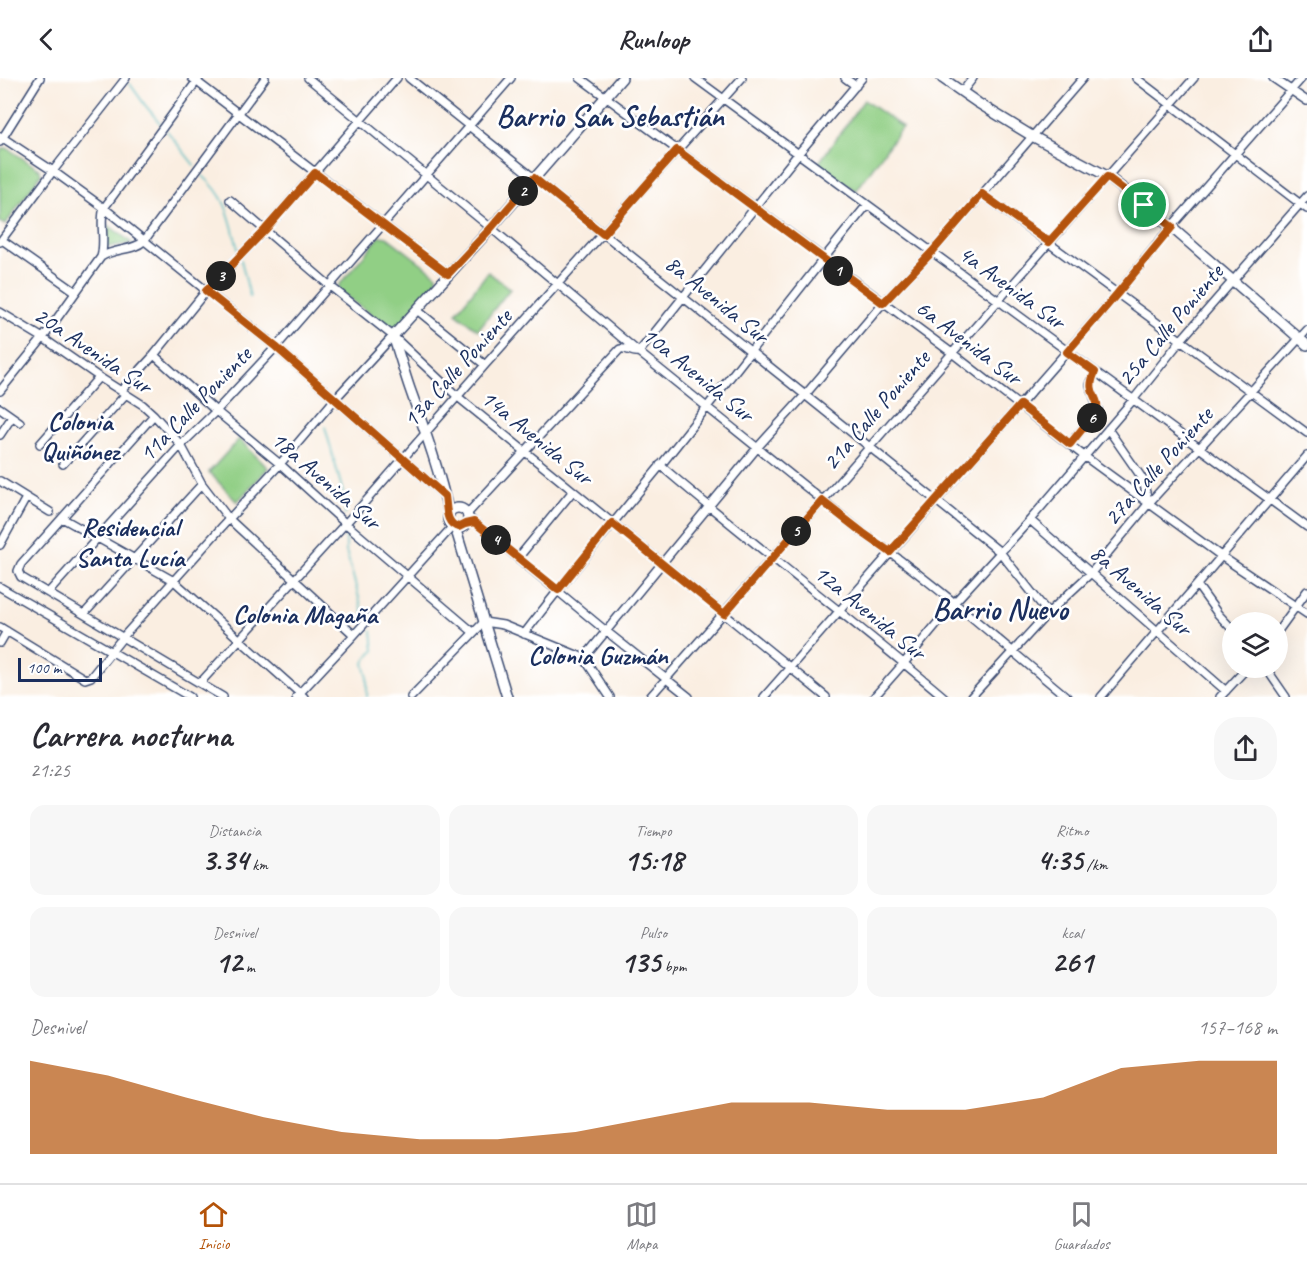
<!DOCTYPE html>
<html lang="es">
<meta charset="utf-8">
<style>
:root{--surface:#fff;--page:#f7f7f7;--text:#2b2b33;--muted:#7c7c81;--line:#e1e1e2;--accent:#b45309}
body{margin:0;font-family:Caveat,sans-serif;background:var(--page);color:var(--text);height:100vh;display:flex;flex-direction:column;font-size:22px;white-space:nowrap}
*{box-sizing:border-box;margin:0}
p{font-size:20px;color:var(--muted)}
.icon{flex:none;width:33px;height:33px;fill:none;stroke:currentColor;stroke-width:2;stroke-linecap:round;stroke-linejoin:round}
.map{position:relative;height:619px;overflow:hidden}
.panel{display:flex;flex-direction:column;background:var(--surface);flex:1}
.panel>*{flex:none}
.tools{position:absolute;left:1222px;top:534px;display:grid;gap:12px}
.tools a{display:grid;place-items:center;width:66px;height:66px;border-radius:50%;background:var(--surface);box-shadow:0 6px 24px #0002;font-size:30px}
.scale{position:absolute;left:18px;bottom:15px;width:84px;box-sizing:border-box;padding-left:6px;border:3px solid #1b2f5e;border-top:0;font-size:16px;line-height:21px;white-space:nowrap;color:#1b2f5e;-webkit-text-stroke:4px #fff;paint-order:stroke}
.pin{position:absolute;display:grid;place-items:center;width:51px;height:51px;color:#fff;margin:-26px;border:3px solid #fff;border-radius:50%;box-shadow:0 2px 6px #0007}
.km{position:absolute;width:30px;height:30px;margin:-15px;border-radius:50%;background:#222;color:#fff;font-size:16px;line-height:30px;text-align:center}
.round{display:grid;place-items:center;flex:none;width:63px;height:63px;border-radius:24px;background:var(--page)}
.summary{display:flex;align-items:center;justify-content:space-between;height:102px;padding:0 30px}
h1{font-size:33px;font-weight:800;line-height:45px}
.stats{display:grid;grid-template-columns:repeat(3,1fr);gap:9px;height:102px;padding:6px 30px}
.stats div{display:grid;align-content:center;border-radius:15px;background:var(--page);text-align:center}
.stats b{font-size:30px;font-weight:800}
.stats small{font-size:16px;font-weight:400}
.stats p{font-size:16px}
.chart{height:168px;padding:12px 30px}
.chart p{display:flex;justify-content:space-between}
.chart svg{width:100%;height:108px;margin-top:6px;fill:var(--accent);opacity:.7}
header{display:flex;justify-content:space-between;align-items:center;height:78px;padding:0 30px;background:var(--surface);font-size:27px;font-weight:800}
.tabs{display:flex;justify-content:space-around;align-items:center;height:84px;border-top:2px solid var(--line);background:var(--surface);font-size:16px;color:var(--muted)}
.tabs a{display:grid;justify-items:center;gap:3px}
.tabs .on{color:var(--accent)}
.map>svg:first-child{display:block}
.green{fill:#91cf85;stroke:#567f72;stroke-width:1.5}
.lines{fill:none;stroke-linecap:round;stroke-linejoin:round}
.stream{stroke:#47b7be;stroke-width:1.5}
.minor-casing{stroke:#3c4c72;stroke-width:10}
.major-casing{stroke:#3c4c72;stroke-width:12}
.minor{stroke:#fff;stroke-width:7}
.major{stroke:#fff;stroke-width:9}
.route-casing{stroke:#fff;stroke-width:12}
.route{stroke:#b45309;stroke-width:8}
.labels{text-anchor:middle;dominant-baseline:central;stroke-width:5;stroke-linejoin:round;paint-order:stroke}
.street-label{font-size:24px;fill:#1b2f5e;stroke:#fff}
.neighbourhood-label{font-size:26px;font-weight:bold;fill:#1b2f5e;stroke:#fff}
.district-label{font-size:30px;font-weight:bold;fill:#1b2f5e;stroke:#fff}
</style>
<header><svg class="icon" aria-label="back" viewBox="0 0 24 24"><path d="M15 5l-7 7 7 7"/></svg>Runloop<svg class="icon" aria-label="share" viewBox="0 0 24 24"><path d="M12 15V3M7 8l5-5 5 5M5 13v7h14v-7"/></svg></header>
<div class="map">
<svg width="1307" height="619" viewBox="0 0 1307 619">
<rect width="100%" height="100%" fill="#fff"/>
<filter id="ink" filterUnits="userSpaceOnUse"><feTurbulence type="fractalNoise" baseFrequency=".0167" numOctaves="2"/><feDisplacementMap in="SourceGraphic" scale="12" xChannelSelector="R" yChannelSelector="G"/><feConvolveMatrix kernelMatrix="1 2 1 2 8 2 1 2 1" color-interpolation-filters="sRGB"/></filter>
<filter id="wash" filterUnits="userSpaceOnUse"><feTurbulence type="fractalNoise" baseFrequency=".008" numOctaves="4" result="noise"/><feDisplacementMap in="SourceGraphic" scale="24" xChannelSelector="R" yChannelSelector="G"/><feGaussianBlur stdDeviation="1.35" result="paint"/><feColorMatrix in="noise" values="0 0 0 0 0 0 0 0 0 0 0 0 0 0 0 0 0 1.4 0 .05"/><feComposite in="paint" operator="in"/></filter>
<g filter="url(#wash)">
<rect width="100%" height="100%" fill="#faeee1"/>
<!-- green -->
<path class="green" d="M864 22 902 49 856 113 818 86Z
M7 70 40 92 41 96 5 147 0 144V75L3 71Z
M108 147 132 165 107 169Z
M380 158 387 159 437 197V206L394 254 338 212 339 207Z
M488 194 510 211 478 252 456 235Z
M239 361 268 390 237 424 209 394Z"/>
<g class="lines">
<!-- stream -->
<path class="stream" d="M130 6 145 27 160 45
M167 53 194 87
M203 98C229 121 230 142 239 175
M241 182 250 219
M325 349 344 418 345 437
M346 458V473L364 538
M367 619V597L364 585 366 581 374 573 372 553"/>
</g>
</g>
<g filter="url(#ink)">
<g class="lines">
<!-- minor casing -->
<g class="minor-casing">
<path id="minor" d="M192 0 448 196
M308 0 491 150 641 276 863 455C935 505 1000 564 1067 619
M409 0 805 317 1000 474 1048 535
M580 0 952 275 1084 378 1221 478 1307 536
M695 0 1307 449
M845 0 856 8
M1136 0 1307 131
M1273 0 1307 23
M962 14 973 0
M0 58 53 93 104 130 276 269 445 418
M0 64 40 0
M982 116 1307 355
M230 122 330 208 393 258 458 319 826 619
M2 162 76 214
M0 164 53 93 126 0
M101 179C115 170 133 173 144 163L265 0
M417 232 485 287
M0 234 43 260 99 299 143 327 154 337 181 367 202 406 229 441 354 557
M639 274 798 76 862 0
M154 277 216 333 280 386 345 445 473 554
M0 313 43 260 101 179C106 162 99 144 104 130L199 0
M121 313 154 277 206 213 265 152 397 0
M0 330 20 344
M154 337 21 486 18 493 21 499 223 619
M1108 351 1142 400 1149 425
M0 357 12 339
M40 366 99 299
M1070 366 1098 331 1090 307 1095 294
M63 386 126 316
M660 387C753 467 851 540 944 619
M0 403 50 434
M467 436 620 271C627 269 632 276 639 274
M467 438 606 553 689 619
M62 440 174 503 304 619
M1030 442 1226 613
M0 467 26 420
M518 480 573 413
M1197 507 1218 536 1233 552
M0 509 190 619
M48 515 181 367 216 333 276 269 511 0
M84 536 202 406
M0 549 85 601 91 599 123 559 229 441 280 386 335 321 393 258
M1278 553 1307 513
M524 556C568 498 615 443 661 387 730 301 797 212 867 127
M0 565 7 553
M584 580 757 370 805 317 883 225 932 174 1083 0
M1266 590 1286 619
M200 605 366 423 485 287 742 0
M296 619 354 557 453 448
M411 619 484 544 503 547 584 580 610 619
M650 619 1194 0
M764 619 1117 216 1171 149 1302 0
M874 619 904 585 954 525 1030 442 1133 322 1181 262 1307 118
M971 619 1048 535 1091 495 1149 425 1307 252
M1101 619 1307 378
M1220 619 1247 590"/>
</g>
<!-- major casing -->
<g class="major-casing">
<path id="major" d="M942 0 978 25 1032 58 1107 98 1171 149 1307 267
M448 440a10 10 0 1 1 20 0a10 10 0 1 1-20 0Z
M449 437C440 394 425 353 410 311 404 294 399 275 393 258L491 150 622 0
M455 449 507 619"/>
</g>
<!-- minor -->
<use href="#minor" class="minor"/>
<!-- major -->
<use href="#major" class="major"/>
</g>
</g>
<g class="lines" filter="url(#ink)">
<!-- route casing -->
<g class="route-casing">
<path id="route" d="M677 72 883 225 932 174 982 116 1049 164 1107 99 1172 149 1117 216 1067 274 1095 294C1084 317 1102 318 1096 334L1070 366 1020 327 890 474 863 455 822 423 724 536 612 445 558 512 474 444 465 446 459 449C445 447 447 429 445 418L276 269 206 213 265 152 315 95 448 196 491 150 534 100 603 156Z"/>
</g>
<!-- route -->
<use href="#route" class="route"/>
</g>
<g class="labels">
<!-- street labels -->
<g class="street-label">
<text transform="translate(1012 209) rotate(36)">4a Avenida Sur</text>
<text transform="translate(717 221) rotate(39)">8a Avenida Sur</text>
<text transform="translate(1170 247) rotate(-50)">25a Calle Poniente</text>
<text transform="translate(969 264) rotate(37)">6a Avenida Sur</text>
<text transform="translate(93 272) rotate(34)">20a Avenida Sur</text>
<text transform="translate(457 290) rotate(-48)">13a Calle Poniente</text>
<text transform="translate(698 296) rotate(39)">10a Avenida Sur</text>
<text transform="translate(195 326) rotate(-46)">11a Calle Poniente</text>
<text transform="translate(876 332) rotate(-49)">21a Calle Poniente</text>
<text transform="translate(537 359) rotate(39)">14a Avenida Sur</text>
<text transform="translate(1158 388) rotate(-48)">27a Calle Poniente</text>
<text transform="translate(326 402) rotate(41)">18a Avenida Sur</text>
<text transform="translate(1141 512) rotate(41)">8a Avenida Sur</text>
<text transform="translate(870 534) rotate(39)">12a Avenida Sur</text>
</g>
<!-- neighbourhood labels -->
<g class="neighbourhood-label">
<text x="80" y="343">Colonia<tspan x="80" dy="30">Quiñónez</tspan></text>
<text x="130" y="449">Residencial<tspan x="130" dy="30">Santa Lucía</tspan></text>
<text x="305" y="536">Colonia Magaña</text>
<text x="598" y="577">Colonia Guzmán</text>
</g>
<!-- district labels -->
<g class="district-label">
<text x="610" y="38">Barrio San Sebastián</text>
<text x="1000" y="531">Barrio Nuevo</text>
</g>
</g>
</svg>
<div class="tools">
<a><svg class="icon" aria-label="layers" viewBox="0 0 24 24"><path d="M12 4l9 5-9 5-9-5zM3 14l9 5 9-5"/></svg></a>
</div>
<div class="scale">100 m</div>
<div class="pin" style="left:1144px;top:127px;background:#1e9e55"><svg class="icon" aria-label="arrive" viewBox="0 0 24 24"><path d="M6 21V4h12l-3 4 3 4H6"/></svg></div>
<b class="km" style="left:838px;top:193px">1</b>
<b class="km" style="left:523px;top:113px">2</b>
<b class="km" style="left:221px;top:198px">3</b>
<b class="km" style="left:496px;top:462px">4</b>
<b class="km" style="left:796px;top:453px">5</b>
<b class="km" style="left:1092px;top:340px">6</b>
</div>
<section class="panel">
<div class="summary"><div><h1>Carrera nocturna</h1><p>21:25</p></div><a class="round"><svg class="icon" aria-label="share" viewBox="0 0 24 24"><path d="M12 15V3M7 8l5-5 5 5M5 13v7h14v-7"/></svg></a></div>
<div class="stats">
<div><p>Distancia</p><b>3.34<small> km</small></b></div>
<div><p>Tiempo</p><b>15:18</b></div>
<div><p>Ritmo</p><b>4:35<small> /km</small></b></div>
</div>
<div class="stats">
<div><p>Desnivel</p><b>12<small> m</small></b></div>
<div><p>Pulso</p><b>135<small> bpm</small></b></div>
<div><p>kcal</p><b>261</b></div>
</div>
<div class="chart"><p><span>Desnivel</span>157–168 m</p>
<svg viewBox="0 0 160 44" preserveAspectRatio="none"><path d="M0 44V6L10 12L20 21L30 29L40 35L50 38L60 38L70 35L80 29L90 23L100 23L110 26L120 26L130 21L140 9L150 6L160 6V44z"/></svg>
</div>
</section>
<nav class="tabs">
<a class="on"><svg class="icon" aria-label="home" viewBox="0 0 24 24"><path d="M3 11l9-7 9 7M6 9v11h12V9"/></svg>Inicio</a>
<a><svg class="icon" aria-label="map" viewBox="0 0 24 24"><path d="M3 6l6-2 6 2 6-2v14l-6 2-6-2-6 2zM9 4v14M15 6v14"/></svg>Mapa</a>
<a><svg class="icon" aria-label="saved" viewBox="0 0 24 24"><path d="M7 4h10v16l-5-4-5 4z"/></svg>Guardados</a>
</nav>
